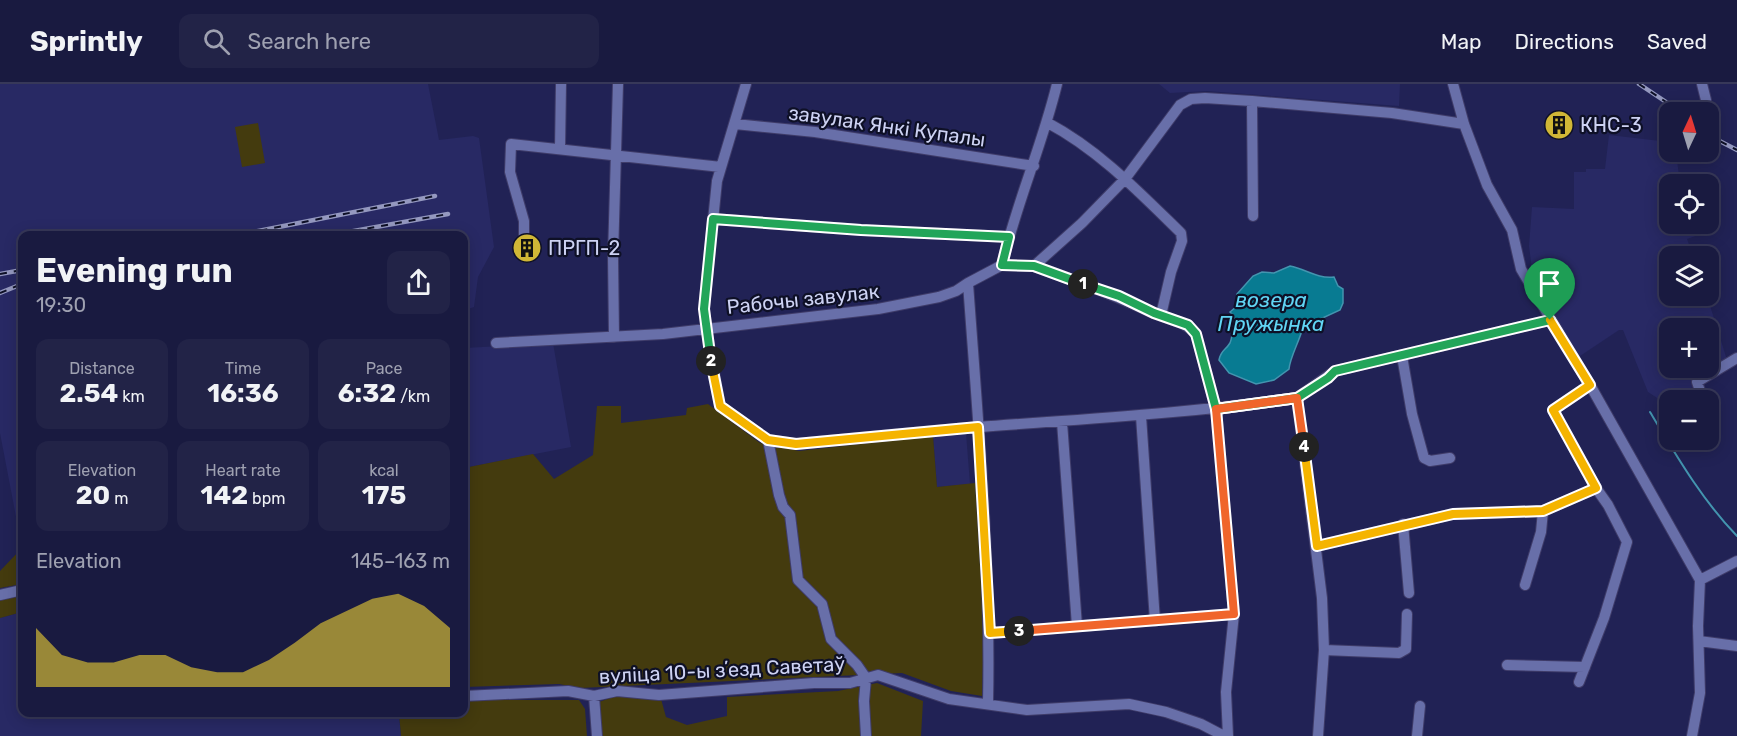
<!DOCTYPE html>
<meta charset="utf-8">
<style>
:root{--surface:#191a40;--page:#222347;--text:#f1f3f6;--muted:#9fa1b1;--line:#373859;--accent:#d0b736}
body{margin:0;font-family:Rubik,sans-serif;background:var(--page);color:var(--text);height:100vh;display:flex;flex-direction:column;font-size:22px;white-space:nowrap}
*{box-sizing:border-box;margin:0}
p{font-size:20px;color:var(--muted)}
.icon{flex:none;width:33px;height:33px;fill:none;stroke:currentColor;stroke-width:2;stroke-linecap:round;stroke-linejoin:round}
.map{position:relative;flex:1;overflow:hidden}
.drawer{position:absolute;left:18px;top:147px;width:450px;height:486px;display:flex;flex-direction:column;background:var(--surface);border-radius:12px;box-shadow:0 3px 15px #0003,0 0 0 2px var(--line)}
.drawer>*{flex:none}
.needle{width:39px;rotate:4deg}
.fabs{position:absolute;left:1659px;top:18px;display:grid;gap:12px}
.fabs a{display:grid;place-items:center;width:60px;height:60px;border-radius:12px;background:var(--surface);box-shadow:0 3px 15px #0003,0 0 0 2px var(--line);font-size:30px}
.pin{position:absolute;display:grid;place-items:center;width:51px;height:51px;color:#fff;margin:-62px -26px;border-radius:50% 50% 50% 0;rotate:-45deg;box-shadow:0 0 6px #0007}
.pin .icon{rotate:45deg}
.km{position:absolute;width:30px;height:30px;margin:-15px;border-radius:50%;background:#222;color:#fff;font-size:16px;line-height:30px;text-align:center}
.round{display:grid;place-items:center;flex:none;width:63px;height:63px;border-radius:12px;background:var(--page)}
.headline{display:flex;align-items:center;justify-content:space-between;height:102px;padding:0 18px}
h1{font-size:33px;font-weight:700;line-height:45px}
.stats{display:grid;grid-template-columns:repeat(3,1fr);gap:9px;height:102px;padding:6px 18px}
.stats div{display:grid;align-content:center;border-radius:12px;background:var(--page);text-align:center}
.stats b{font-size:26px;font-weight:700}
.stats small{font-size:16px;font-weight:400}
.stats p{font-size:16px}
.chart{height:168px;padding:12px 18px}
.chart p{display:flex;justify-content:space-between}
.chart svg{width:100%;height:108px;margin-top:6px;fill:var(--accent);opacity:.7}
header{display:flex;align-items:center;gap:36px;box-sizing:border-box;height:84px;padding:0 30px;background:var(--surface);border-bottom:2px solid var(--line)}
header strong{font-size:28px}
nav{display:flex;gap:33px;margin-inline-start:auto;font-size:21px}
.search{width:420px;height:54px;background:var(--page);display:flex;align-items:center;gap:15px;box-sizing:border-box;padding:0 21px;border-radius:12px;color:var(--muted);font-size:22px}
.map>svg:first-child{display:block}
.built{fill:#282964;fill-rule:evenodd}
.green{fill:#443b0e}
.water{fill:#087b92;stroke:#4395af;stroke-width:1.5}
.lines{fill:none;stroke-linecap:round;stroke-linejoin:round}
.stream{stroke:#4395af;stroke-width:2}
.minor-casing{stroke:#3f3c69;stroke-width:12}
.minor{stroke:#686fa9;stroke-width:10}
.rail-casing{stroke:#9498bf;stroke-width:4.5}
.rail{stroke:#0e1026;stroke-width:2;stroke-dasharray:7;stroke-linecap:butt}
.split-1-casing{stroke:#fff;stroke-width:12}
.split-2-casing{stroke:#fff;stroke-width:12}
.split-3-casing{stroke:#fff;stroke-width:12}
.split-4-casing{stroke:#fff;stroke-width:12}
.split-5-casing{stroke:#fff;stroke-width:12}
.split-1{stroke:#22a559;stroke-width:8}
.split-2{stroke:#22a559;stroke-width:8}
.split-3{stroke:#f5b400;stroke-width:8}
.split-4{stroke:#f0652b;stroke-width:8}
.split-5{stroke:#f5b400;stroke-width:8}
.labels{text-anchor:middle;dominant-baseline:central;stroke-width:4.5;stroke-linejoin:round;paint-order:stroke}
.poi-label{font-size:20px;fill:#cdd2f3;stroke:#0e1026;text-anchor:start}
.street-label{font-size:20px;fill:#cdd2f3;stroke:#0e1026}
.water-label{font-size:21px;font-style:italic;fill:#61d5f4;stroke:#0e1026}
</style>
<header>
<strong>Sprintly</strong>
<div class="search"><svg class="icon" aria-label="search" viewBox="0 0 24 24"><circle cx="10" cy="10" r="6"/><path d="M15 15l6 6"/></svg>Search here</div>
<nav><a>Map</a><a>Directions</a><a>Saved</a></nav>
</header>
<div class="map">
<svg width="1737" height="652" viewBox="0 0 1737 652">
<rect width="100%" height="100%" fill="#212255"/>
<!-- built -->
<path class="built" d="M0 0H428L439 56 473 52 479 54 494 163 478 193 474 223 468 225 466 235 465 264 553 259 571 363 464 384V152H22V464L0 349Z
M1159 0H1400L1399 22 1207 7 1170 9Z
M1609 51 1669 58 1670 68H1676L1680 100H1670V140H1708L1709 109 1715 145 1687 155 1693 172H1670V212H1707L1727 276 1697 294 1690 307 1665 319 1648 308 1623 246H1619L1580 272 1564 250 1533 193 1529 162 1532 123 1574 125V88H1586V85H1605ZM1670 244H1708V284H1670Z
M966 349 970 400 937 403 933 352Z
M22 528V628L399 629 401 652H0V534Z"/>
<!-- green -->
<path class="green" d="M258 39 265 79 242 83 235 43Z
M708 320 760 359 799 367 933 352 937 403 975 399 984 550 982 612 951 607 902 589 580 604 559 600 464 603V384L533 370 554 395 593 371 597 322H621V339L686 331 687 324Z
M22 464V500L0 504V487Z
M22 510V528L0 534V514Z
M877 599 923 617 921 652H602L599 618 619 611 661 615 666 633 687 641 727 632V613L838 607Z
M464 616H579L585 625 587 652H401L399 629 464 628Z"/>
<!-- water -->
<path class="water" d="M1290 182C1306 185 1317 195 1334 193L1338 202 1343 205V219L1340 226 1303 243C1300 256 1290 273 1289 285L1274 296 1256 300 1229 289 1219 276C1221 266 1225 267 1230 259 1233 252 1233 240 1234 232L1230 228 1236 223 1237 210 1253 192 1262 188 1274 189Z"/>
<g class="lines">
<!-- stream -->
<path class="stream" d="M1650 328C1676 371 1702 416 1737 452"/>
<!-- minor casing -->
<g class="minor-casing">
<path id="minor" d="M746 0 717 97 704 225 706 244 720 322 768 356 796 360C857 354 918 348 979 343 1085 335 1191 329 1297 314
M1453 0 1464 40 1487 101 1512 146 1521 185 1590 301 1700 496 1698 542 1700 609 1692 652
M1702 0 1706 16
M1252 17 1253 132
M1048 39C1099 66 1140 109 1181 149L1182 157 1171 188 1161 231
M735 40 815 48 1034 82
M560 65 561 0
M713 135 861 146 1009 153
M524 157V137L510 88 511 60 721 83
M1002 181C1016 120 1042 62 1057 0
M1034 182C1074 196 1113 210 1151 228 1167 235 1184 236 1196 250L1216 325 1234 530 1226 608 1228 652
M968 199C978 338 991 479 988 619
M614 253 613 172 618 0
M496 259 663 250 878 225 939 213 956 207 968 199 1002 181 1034 182 1082 139 1125 95 1180 21 1191 15 1205 14 1252 17 1392 29 1464 40
M1402 272 1412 330 1424 374 1430 377 1450 374
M1703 316 1697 298 1737 274
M1141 332 1155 537
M1062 338 1077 542
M768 356 779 411 783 423 790 431 798 496 822 520 831 555 857 581 866 594 864 617 866 652
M1403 440 1409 509
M1317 462 1453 430 1543 427
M1700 496 1737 477
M1525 501 1541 448 1543 427 1596 404
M0 511 22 506
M990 549 1234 530
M1699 557 1737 562
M1324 566 1399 569 1406 565 1407 530
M1507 581 1585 583
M1579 598 1604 534 1627 458 1608 421 1596 404 1553 326 1590 301
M464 612 568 607 594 612 617 607 659 611 814 599H850L878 591 949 615 1027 626 1129 620 1166 628 1201 640 1224 652
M594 612 597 652
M1318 652 1324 566 1322 514 1297 314 1335 287 1550 236
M1417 652 1420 622"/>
</g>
<!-- minor -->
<use href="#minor" class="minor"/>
<!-- rail casing -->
<g class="rail-casing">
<path id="rail" d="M1639 0 1681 28
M1708 51 1737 66
M233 152 435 112
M326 152 448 130
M0 190 22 186
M0 209 22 200"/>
</g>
<!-- rail -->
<use href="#rail" class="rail"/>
</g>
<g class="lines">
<!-- split-1 casing -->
<g class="split-1-casing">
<path id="split-1" d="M1083 200 1119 212 1154 229 1188 241 1196 250 1216 325 1297 314 1328 294 1335 287 1550 236"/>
</g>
<!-- split-2 casing -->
<g class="split-2-casing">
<path id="split-2" d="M711 277 704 225 713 135 861 146 1009 153 1002 181 1034 182 1083 200"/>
</g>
<!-- split-3 casing -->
<g class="split-3-casing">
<path id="split-3" d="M711 277 720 322 768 356 796 360 978 343 990 549 1019 547"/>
</g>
<!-- split-4 casing -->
<g class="split-4-casing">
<path id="split-4" d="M1019 547 1234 530 1216 325 1297 314 1304 363"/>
</g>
<!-- split-5 casing -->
<g class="split-5-casing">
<path id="split-5" d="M1304 363 1317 462 1453 430 1543 427 1596 404 1553 326 1590 301 1550 236"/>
</g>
<!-- split-1 -->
<use href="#split-1" class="split-1"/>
<!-- split-2 -->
<use href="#split-2" class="split-2"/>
<!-- split-3 -->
<use href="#split-3" class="split-3"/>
<!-- split-4 -->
<use href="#split-4" class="split-4"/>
<!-- split-5 -->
<use href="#split-5" class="split-5"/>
</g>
<!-- icons -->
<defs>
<g id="building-disc" transform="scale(1.5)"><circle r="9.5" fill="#d0b736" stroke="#0e1026"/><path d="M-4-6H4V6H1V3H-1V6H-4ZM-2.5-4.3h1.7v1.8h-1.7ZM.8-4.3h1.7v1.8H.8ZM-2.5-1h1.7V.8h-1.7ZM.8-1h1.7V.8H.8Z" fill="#111"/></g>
</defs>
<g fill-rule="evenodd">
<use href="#building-disc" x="1559" y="41"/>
<use href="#building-disc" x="527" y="164"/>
</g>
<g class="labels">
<!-- poi labels -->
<g class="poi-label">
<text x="1580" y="41">КНС-3</text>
<text x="548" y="164">ПРГП-2</text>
</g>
<!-- street labels -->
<g class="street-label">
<text transform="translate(887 42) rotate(8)">завулак Янкі Купалы</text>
<text transform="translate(803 215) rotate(-6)">Рабочы завулак</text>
<text transform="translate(722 586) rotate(-3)">вуліца 10-ы зʼезд Саветаў</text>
</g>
<!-- water labels -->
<g class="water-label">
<text x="1271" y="215">возера<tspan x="1271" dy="24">Пружынка</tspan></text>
</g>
</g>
</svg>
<div class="fabs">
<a><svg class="needle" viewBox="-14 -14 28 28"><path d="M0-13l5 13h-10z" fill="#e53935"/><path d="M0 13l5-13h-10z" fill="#9fa1b1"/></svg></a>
<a><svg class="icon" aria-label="locate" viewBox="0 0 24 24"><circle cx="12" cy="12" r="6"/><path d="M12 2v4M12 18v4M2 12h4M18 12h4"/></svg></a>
<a><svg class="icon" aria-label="layers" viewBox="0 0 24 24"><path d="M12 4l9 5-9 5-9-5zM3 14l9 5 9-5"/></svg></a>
<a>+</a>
<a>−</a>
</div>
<div class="pin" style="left:1550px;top:236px;background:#1e9e55"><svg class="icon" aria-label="arrive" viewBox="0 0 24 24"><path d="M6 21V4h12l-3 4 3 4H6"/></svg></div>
<b class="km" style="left:1083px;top:200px">1</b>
<b class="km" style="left:711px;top:277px">2</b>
<b class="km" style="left:1019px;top:547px">3</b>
<b class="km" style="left:1304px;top:363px">4</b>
<section class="drawer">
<div class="headline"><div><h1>Evening run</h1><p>19:30</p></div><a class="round"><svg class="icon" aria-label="share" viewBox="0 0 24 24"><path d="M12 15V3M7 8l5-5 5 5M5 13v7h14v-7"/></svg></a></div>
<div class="stats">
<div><p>Distance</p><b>2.54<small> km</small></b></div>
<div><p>Time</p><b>16:36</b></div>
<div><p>Pace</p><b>6:32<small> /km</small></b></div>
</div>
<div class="stats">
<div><p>Elevation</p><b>20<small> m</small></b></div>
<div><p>Heart rate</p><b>142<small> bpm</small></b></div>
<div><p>kcal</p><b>175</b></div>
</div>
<div class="chart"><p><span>Elevation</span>145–163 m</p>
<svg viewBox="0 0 160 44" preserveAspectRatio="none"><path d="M0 44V20L10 31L20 34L30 34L40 31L50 31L60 36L70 38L80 38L90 33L100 26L110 18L120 13L130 8L140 6L150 11L160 20V44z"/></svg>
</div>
</section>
</div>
